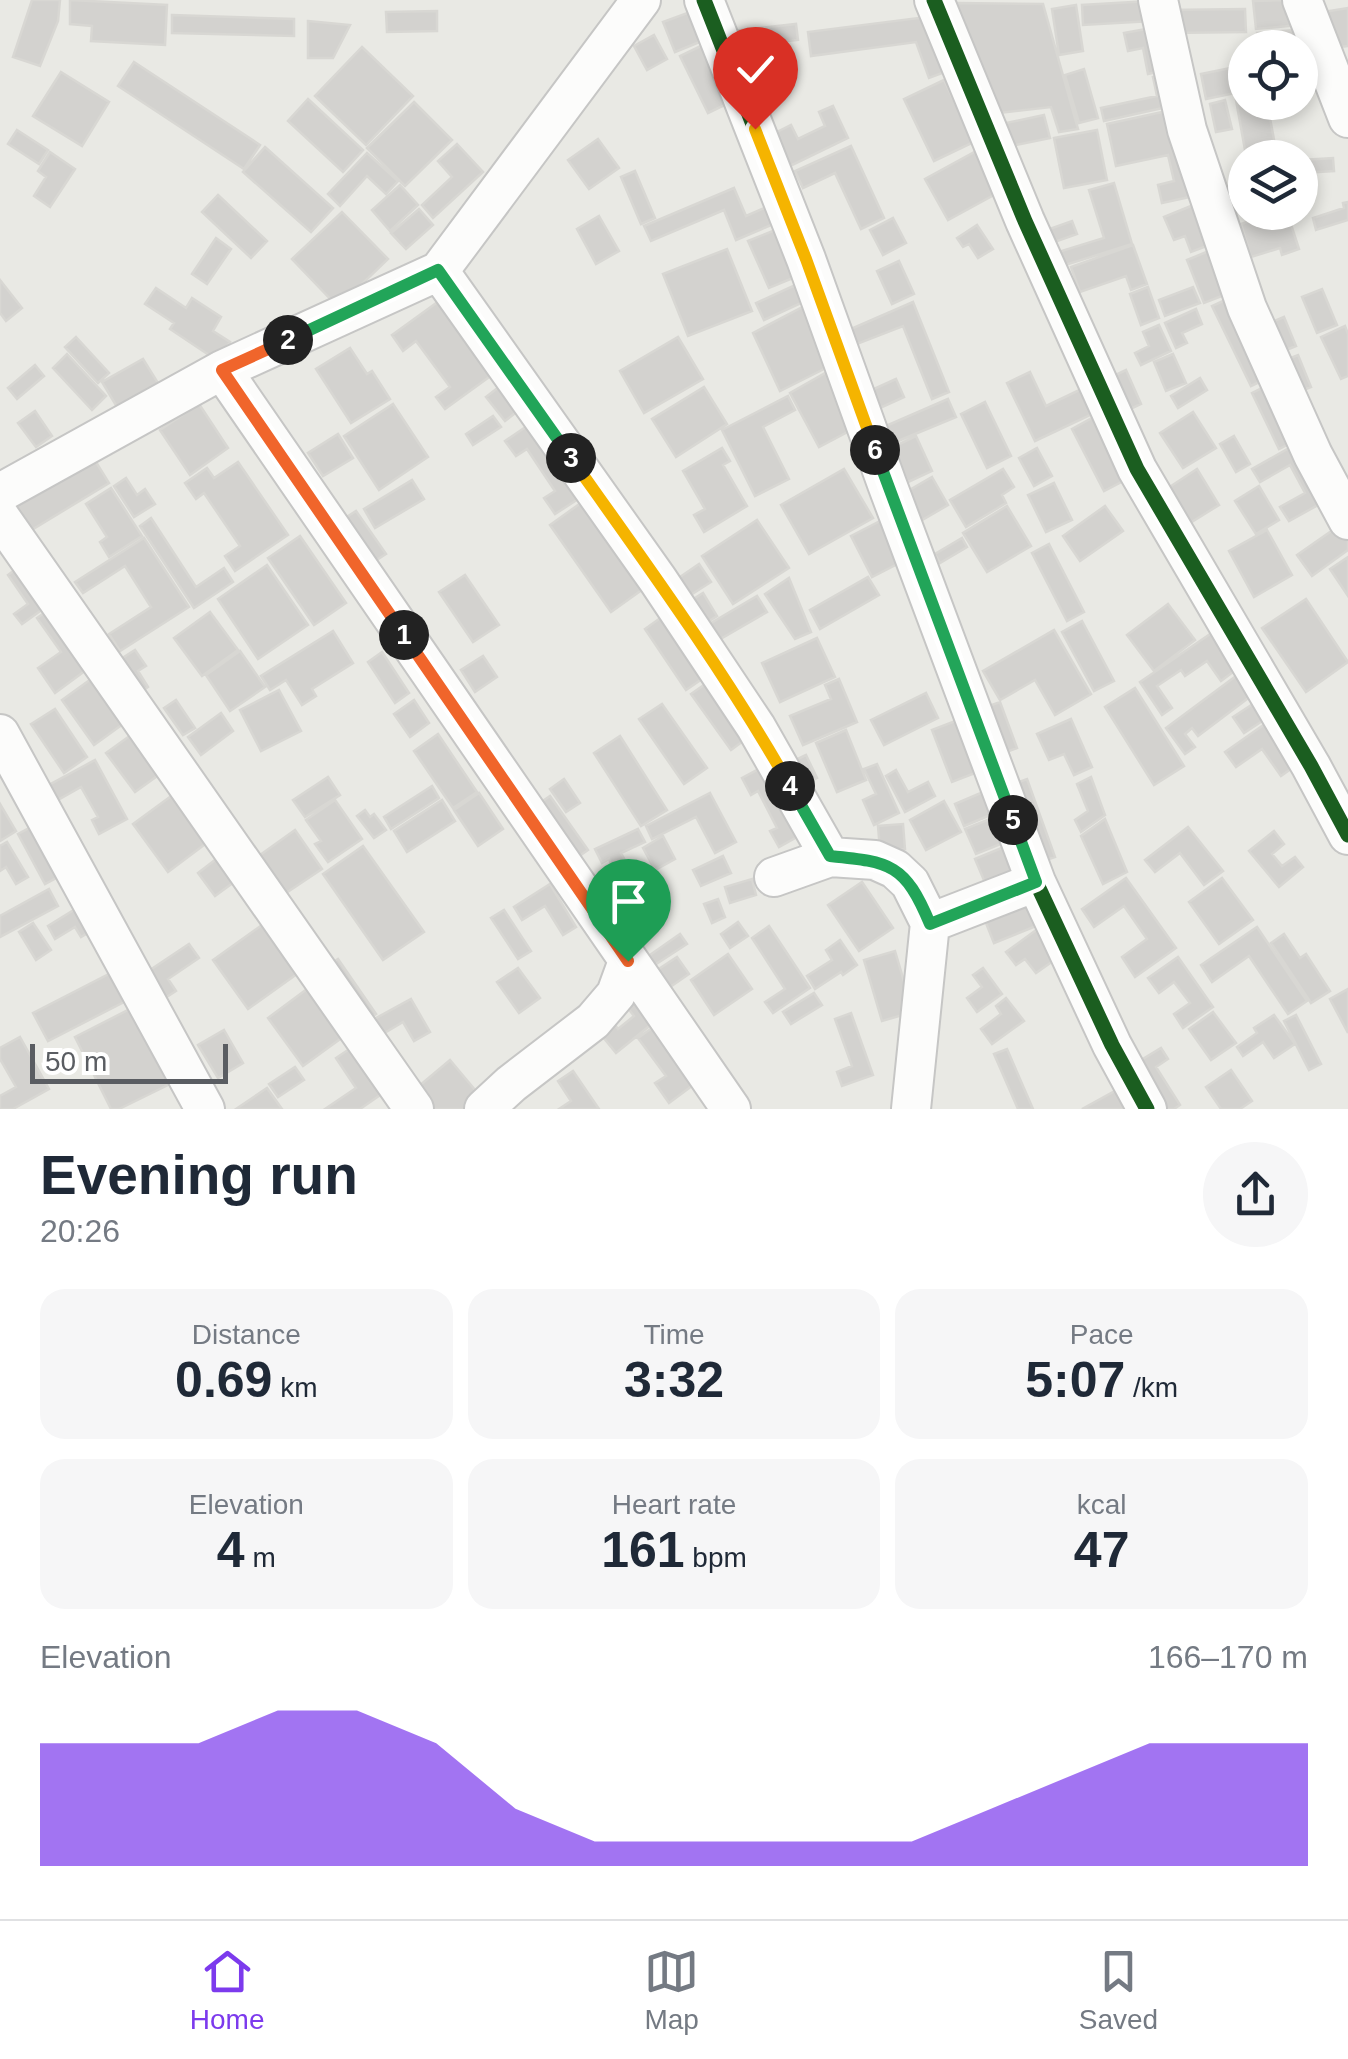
<!DOCTYPE html>
<meta charset="utf-8">
<style>
:root{--surface:#fff;--page:#f6f6f7;--text:#1f2937;--muted:#747a83;--line:#e0e1e3;--accent:#7c3aed}
body{margin:0;font-family:Helvetica,sans-serif;background:var(--page);color:var(--text);height:100vh;display:flex;flex-direction:column;font-size:38px;white-space:nowrap}
*{box-sizing:border-box;margin:0}
p{font-size:32px;color:var(--muted)}
.icon{flex:none;width:55px;height:55px;fill:none;stroke:currentColor;stroke-width:2;stroke-linecap:round;stroke-linejoin:round}
.map{position:relative;height:1109px;overflow:hidden}
.drawer{display:flex;flex-direction:column;background:var(--surface);flex:1}
.drawer>*{flex:none}
.tools{position:absolute;left:1228px;top:30px;display:grid;gap:20px}
.tools a{display:grid;place-items:center;width:90px;height:90px;border-radius:50%;background:var(--surface);box-shadow:0 5px 15px #0003;font-size:50px}
.scale{position:absolute;left:30px;bottom:25px;width:198px;box-sizing:border-box;padding-left:10px;border:5px solid #5a5d62;border-top:0;font-size:28px;line-height:35px;white-space:nowrap;color:#5a5d62;-webkit-text-stroke:8px #fff;paint-order:stroke}
.pin{position:absolute;display:grid;place-items:center;width:85px;height:85px;color:#fff;margin:-102px -42px;border-radius:50% 50% 50% 0;rotate:-45deg;box-shadow:0 0 10px #0007}
.pin .icon{rotate:45deg}
.km{position:absolute;width:50px;height:50px;margin:-25px;border-radius:50%;background:#222;color:#fff;font-size:28px;line-height:50px;text-align:center}
.round{display:grid;place-items:center;flex:none;width:105px;height:105px;border-radius:52px;background:var(--page)}
.overview{display:flex;align-items:center;justify-content:space-between;height:170px;padding:0 40px}
h1{font-size:55px;font-weight:600;line-height:75px}
.metrics{display:grid;grid-template-columns:repeat(3,1fr);gap:15px;height:170px;padding:10px 40px}
.metrics div{display:grid;align-content:center;border-radius:25px;background:var(--page);text-align:center}
.metrics b{font-size:50px;font-weight:600}
.metrics small{font-size:28px;font-weight:400}
.metrics p{font-size:28px}
.chart{height:280px;padding:20px 40px}
.chart p{display:flex;justify-content:space-between}
.chart svg{width:100%;height:180px;margin-top:10px;fill:var(--accent);opacity:.7}
.dock{display:flex;justify-content:space-around;align-items:center;height:140px;border-top:2px solid var(--line);background:var(--surface);font-size:28px;color:var(--muted)}
.dock a{display:grid;justify-items:center;gap:5px}
.dock .current{color:var(--accent)}
.map>svg:first-child{display:block}
.building{fill:#d3d2cf;stroke:#d8d7d3;stroke-width:2.5}
.lines{fill:none;stroke-linecap:round;stroke-linejoin:round}
.minor-casing{stroke:#c6c6c5;stroke-width:42}
.minor{stroke:#fcfcfb;stroke-width:38}
.cycleway-casing{stroke:#fff;stroke-width:21}
.cycleway{stroke:#1b5e20;stroke-width:15}
.split-1-casing{stroke:#fff;stroke-width:20}
.split-2-casing{stroke:#fff;stroke-width:20}
.split-3-casing{stroke:#fff;stroke-width:20}
.split-4-casing{stroke:#fff;stroke-width:20}
.split-5-casing{stroke:#fff;stroke-width:20}
.split-6-casing{stroke:#fff;stroke-width:20}
.split-7-casing{stroke:#fff;stroke-width:20}
.split-1{stroke:#f0652b;stroke-width:12}
.split-2{stroke:#f0652b;stroke-width:12}
.split-3{stroke:#22a559;stroke-width:12}
.split-4{stroke:#f5b400;stroke-width:12}
.split-5{stroke:#22a559;stroke-width:12}
.split-6{stroke:#22a559;stroke-width:12}
.split-7{stroke:#f5b400;stroke-width:12}
</style>
<div class="map">
<svg width="1348" height="1109" viewBox="0 0 1348 1109">
<rect width="100%" height="100%" fill="#e9e9e4"/>
<!-- building -->
<path class="building" d="M32 0H60L58 21 40 66 13 57Z
M70 0 167 5 165 45 91 41 92 26 70 24Z
M1284 0 1300 25 1256 29 1253 1Z
M1150 1 1151 21 1083 25 1082 5Z
M957 3 1043 4 1078 129 1059 132 1051 107 991 114Z
M1076 5 1083 51 1059 55 1052 9Z
M1348 8V46L1323 49 1317 13Z
M1245 9 1246 32 1170 33 1169 10Z
M437 11V31L387 32 386 12Z
M690 12 702 41 675 52 663 22Z
M172 15 294 19V36L172 33Z
M934 16 953 69 929 78 916 42 811 56 808 32Z
M308 21 350 25 333 58H308Z
M796 24 798 40 734 46 732 31Z
M1157 27 1166 70 1148 74 1143 48 1128 51 1124 33Z
M1294 30 1296 45 1258 48 1257 33Z
M654 35 667 59 647 70 634 46Z
M703 45 731 102 708 113 680 56Z
M362 47 413 96 366 145 315 96Z
M134 62 260 145 244 169 118 86Z
M1245 65V91L1206 99 1201 74Z
M1084 69 1098 118 1079 123 1065 75Z
M61 72 109 102 82 146 33 116Z
M1169 74 1176 105 1104 121 1101 108 1157 96 1153 77Z
M944 80 974 142 934 161 904 99Z
M308 99 363 150 343 172 288 121Z
M1245 99V102H1267L1275 145 1245 150 1236 100Z
M1225 100 1232 129 1216 132 1210 104Z
M414 102 452 140 405 186 367 148Z
M833 106 848 138 790 166 775 133 791 125 798 139 825 126 819 112Z
M1176 109 1194 196 1162 203 1158 185 1174 181 1168 155 1116 166 1107 124Z
M1044 115 1050 138 1002 148 997 125Z
M17 130 48 150 39 164 8 144Z
M1097 130 1107 180 1064 188 1054 138Z
M598 139 619 168 589 189 568 160Z
M457 144 483 172 433 218 422 205 452 177 438 161Z
M851 146 884 218 861 229 835 173 803 188 795 171Z
M265 147 333 208 311 232 243 172Z
M980 149 1003 190 948 220 925 179Z
M50 152 75 169 50 207 34 196 46 177 38 171Z
M367 153 398 181 386 194 367 176 340 206 328 194Z
M1333 158 1334 171 1303 173 1302 160Z
M635 171 655 218 641 224 621 177Z
M1114 183 1132 244 1059 267 1055 253 1104 238 1089 190Z
M400 185 418 205 390 231 372 210Z
M734 188 746 216 776 203 783 220 736 240 724 210 651 241 644 226Z
M218 195 267 241 251 258 202 212Z
M1348 202V220L1316 230 1313 218 1344 208 1343 203Z
M1196 204 1212 244 1191 252 1185 236 1174 240 1164 217Z
M419 209 433 225 406 249 391 233Z
M342 212 388 259 338 307 292 259Z
M1276 212H1287L1299 249 1282 255 1280 248 1251 257 1241 224Z
M599 216 619 251 596 264 577 229Z
M893 218 906 243 883 255 870 230Z
M1072 221 1077 234 1049 244 1044 231Z
M977 225 993 249 978 258 969 244 963 247 957 238Z
M785 226 805 273 769 288 748 241Z
M216 238 231 249 207 284 192 274Z
M1133 245 1147 284 1131 290 1126 276 1080 292 1071 267Z
M727 249 752 311 688 336 663 274Z
M1209 251 1227 294 1204 303 1187 260Z
M899 261 914 294 892 304 877 271Z
M0 280 22 308 6 321 0 313Z
M802 282 810 299 764 320 756 303Z
M1148 287 1159 318 1141 325 1130 294Z
M1193 287 1200 303 1165 316 1159 300Z
M156 288 186 308 192 298 221 317 213 331 230 342 218 361 170 329 174 323 145 304Z
M1322 289 1337 325 1317 333 1302 297Z
M1234 296 1272 376 1251 386 1212 306Z
M439 301 492 375 445 409 436 397 450 387 416 341 403 351 392 335Z
M814 301 836 363 780 391 753 333Z
M913 302 949 392 932 399 903 326 857 344 851 329Z
M1196 309 1202 324 1182 333 1187 343 1176 348 1165 323Z
M1284 317 1296 346 1279 353 1267 324Z
M1159 325 1171 351 1141 365 1135 353 1149 346 1143 332Z
M1345 326 1348 334V376L1341 379 1321 337Z
M76 337 109 373 98 383 65 347Z
M678 337 703 379 644 413 620 371Z
M350 348 367 374 372 371 390 399 351 423 316 369Z
M67 354 106 396 92 410 53 368Z
M1173 354 1186 383 1166 391 1154 362Z
M1298 355 1311 387 1291 395 1278 363Z
M143 359 158 383 117 407 102 382Z
M35 365 44 376 17 399 8 388Z
M1126 370 1141 404 1122 413 1107 379Z
M827 372 857 427 819 447 790 393Z
M1030 372 1046 406 1090 385 1101 410 1035 441 1007 383Z
M1200 378 1207 390 1178 408 1171 396Z
M896 379 904 397 871 412 863 394Z
M504 383 523 407 505 421 486 397Z
M1272 383 1299 439 1279 449 1252 393Z
M704 387 727 424 676 457 652 419Z
M788 396 795 410 763 427 789 479 755 496 722 430Z
M948 399 956 417 886 446 879 429Z
M985 402 1011 456 987 468 961 414Z
M199 404 228 448 190 475 160 430Z
M393 404 428 457 379 490 344 436Z
M35 411 52 436 36 447 18 423Z
M1193 412 1216 448 1183 468 1160 433Z
M1101 413 1133 476 1104 491 1072 429Z
M493 416 501 427 473 445 466 434Z
M533 422 583 496 555 514 544 498 555 491 527 449 516 456 505 441Z
M338 434 353 458 323 476 308 453Z
M916 436 932 471 908 482 891 448Z
M1234 436 1250 464 1236 472 1220 444Z
M1298 443 1329 499 1289 521 1280 507 1305 493 1290 465 1260 482 1252 469Z
M722 448 730 461 723 465 747 506 704 532 694 515 705 509 683 471Z
M1037 448 1052 476 1034 486 1019 458Z
M91 454 109 483 20 537 2 508Z
M238 462 288 535 235 571 225 556 240 546 204 493 196 499 185 483 207 468 214 478Z
M844 469 873 518 809 554 781 505Z
M1003 469 1014 487 1002 495 1006 503 966 527 950 500Z
M1197 469 1219 505 1190 523 1168 488Z
M932 477 948 505 917 523 901 495Z
M126 478 137 495 145 489 155 504 134 517 114 486Z
M412 480 424 499 375 528 364 509Z
M1054 483 1072 520 1046 532 1028 495Z
M1259 486 1279 520 1256 534 1235 501Z
M111 488 142 536 109 557 100 542 107 537 86 504Z
M585 500 646 587 611 612 550 525Z
M1007 506 1031 546 987 572 963 533Z
M1105 506 1123 531 1080 561 1063 536Z
M356 511 386 554 372 563 342 520Z
M890 516 911 557 872 577 851 536Z
M151 518 196 587 224 568 233 582 194 608 140 526Z
M757 520 789 568 733 604 702 556Z
M1340 525 1348 536V550L1312 576 1297 555Z
M1267 530 1292 575 1254 597 1229 551Z
M300 536 346 603 314 625 268 558Z
M144 538 189 607 120 651 109 634 151 607 125 566 83 593 75 582Z
M962 538 967 547 940 563 935 554Z
M1049 544 1084 612 1067 621 1032 553Z
M1348 557V596L1330 569Z
M699 564 711 582 689 596 677 579Z
M21 565 50 604 22 624 14 614 28 604 8 575Z
M267 565 308 625 258 659 218 599Z
M465 575 499 625 473 642 439 592Z
M868 577 879 595 820 629 810 610Z
M789 578 811 632 795 639 765 594Z
M703 593 717 616 698 628 684 605Z
M757 596 767 612 710 645 701 629Z
M1306 599 1348 662 1306 692 1262 628Z
M1168 604 1195 640 1154 671 1127 635Z
M51 608 93 665 55 693 38 668 61 652 37 618Z
M210 612 238 650 202 676 174 638Z
M666 614 708 675 686 690 645 629Z
M1082 621 1114 681 1094 691 1062 632Z
M1054 630 1091 694 1055 715 1035 680 1000 700 983 671Z
M1216 630 1241 666 1221 681 1207 661 1185 676 1181 670 1157 686 1172 708 1162 715 1140 682Z
M333 631 353 663 312 689 316 696 302 705 286 680 270 690 261 676Z
M817 638 835 677 780 702 762 663Z
M135 650 146 666 138 671 148 687 138 694 116 662Z
M240 651 265 687 230 711 206 675Z
M382 652 409 693 395 703 368 662Z
M483 656 497 677 475 692 461 670Z
M98 674 130 719 94 745 62 700Z
M1236 676 1251 696 1198 736 1192 728 1185 734 1195 747 1185 754 1166 728Z
M839 679 857 722 803 745 790 716 831 699 825 685Z
M711 680 750 736 731 750 691 694Z
M1135 688 1184 766 1154 785 1105 707Z
M279 690 301 731 261 751 240 710Z
M926 693 938 718 884 745 871 720Z
M176 700 195 728 183 735 164 708Z
M414 700 429 723 410 737 394 714Z
M1259 700 1270 716 1244 733 1233 717Z
M1000 702 1017 748 1004 753 986 707Z
M662 704 707 768 684 784 639 719Z
M55 709 87 757 64 773 31 724Z
M221 713 233 731 201 755 188 737Z
M968 716 988 768 952 782 932 730Z
M1071 719 1092 767 1074 775 1064 754 1049 760 1037 734Z
M1272 719 1298 764 1281 776 1262 749 1236 767 1225 752Z
M138 730 167 769 135 792 106 753Z
M846 730 866 780 837 792 816 743Z
M438 734 477 792 453 808 414 751Z
M620 736 667 810 641 826 594 753Z
M806 755 817 778 802 785 791 762Z
M95 760 127 819 99 834 92 820 98 817 81 787 56 801 47 786Z
M770 763 806 832 779 847 770 831 777 828 758 791 751 795 742 778Z
M877 764 899 813 874 825 863 800 876 794 864 769Z
M896 770 908 792 928 782 935 796 905 812 886 776Z
M328 777 340 795 305 817 293 800Z
M1091 777 1105 815 1081 832 1075 820 1088 811 1077 784Z
M564 779 580 803 566 812 550 789Z
M1027 779 1055 857 1035 864 1008 786Z
M432 786 439 798 391 829 384 817Z
M995 787 1005 809 964 826 955 804Z
M479 793 503 829 478 846 454 810Z
M710 793 736 842 715 853 696 817 652 839 646 826Z
M174 794 208 842 168 872 133 824Z
M550 796 588 850 575 859 537 805Z
M335 800 362 839 328 862 315 844 321 841 306 820Z
M442 800 455 821 407 852 394 831Z
M944 801 961 832 926 850 910 820Z
M0 804 16 831 0 841Z
M365 810 370 817 374 814 386 830 374 838 357 816Z
M1002 814 1013 839 976 854 965 829Z
M1105 819 1127 872 1103 884 1081 836Z
M903 824 905 849 880 850 878 826Z
M33 826 60 876 45 884 18 834Z
M1188 827 1223 871 1204 885 1180 853 1155 872 1145 860Z
M638 829 645 842 621 853 626 862 613 869 609 859 602 863 595 849Z
M295 830 322 869 286 893 260 855Z
M1274 831 1284 844 1272 854 1282 866 1295 857 1303 867 1279 887 1249 851Z
M663 836 675 859 655 870 643 848Z
M7 842 28 877 16 884 6 867 0 871V846Z
M1014 843 1028 876 989 892 975 859Z
M363 846 424 932 383 960 323 874Z
M224 853 241 877 215 896 198 873Z
M723 856 731 873 701 886 693 870Z
M1126 878 1176 948 1135 977 1122 957 1147 939 1124 906 1094 927 1082 909Z
M1222 878 1253 920 1219 944 1189 902Z
M752 879 756 895 730 903 725 887Z
M862 882 893 928 859 951 828 905Z
M550 884 576 927 563 935 545 906 522 920 514 907Z
M49 889 58 906 0 937V916Z
M1028 894 1041 924 994 943 982 913Z
M718 899 725 917 712 923 704 904Z
M622 900 636 904 629 930 614 925Z
M77 908 91 931 81 937 75 927 55 939 48 926Z
M504 910 531 951 518 959 491 918Z
M738 922 748 936 730 948 721 934Z
M33 923 51 950 36 960 19 932Z
M262 925 297 974 248 1009 213 960Z
M1043 925 1063 954 1036 973 1025 959 1016 965 1006 952Z
M769 926 810 988 773 1013 765 1002 785 989 752 938Z
M1257 927 1307 1001 1288 1014 1249 956 1212 982 1201 965Z
M680 934 687 944 653 966 647 957Z
M1284 934 1300 958 1306 954 1330 991 1311 1003 1271 943Z
M840 940 857 965 843 975 841 972 815 989 807 976 832 960 826 950Z
M189 944 199 958 168 979 176 991 162 1000 144 974Z
M895 951 913 1012 882 1021 864 960Z
M728 954 752 989 714 1015 691 980Z
M677 957 689 974 660 994 648 976Z
M1178 957 1213 1007 1183 1028 1174 1014 1190 1003 1174 982 1159 993 1148 978Z
M338 959 376 1014 364 1022 326 967Z
M518 968 540 998 519 1013 497 982Z
M983 968 1002 994 977 1012 967 998 982 987 973 975Z
M111 973 126 1001 48 1041 33 1013Z
M307 989 343 1037 303 1066 268 1018Z
M1348 989V1033L1330 999Z
M814 993 822 1005 791 1024 783 1012Z
M640 997 658 1019 616 1053 598 1031 611 1020 618 1029 634 1016 627 1007Z
M1006 998 1024 1021 992 1044 981 1029 1001 1014 996 1006Z
M411 999 430 1032 414 1041 403 1022 376 1038 367 1023Z
M132 1008 170 1084 119 1109H111L75 1037Z
M1213 1012 1236 1043 1211 1060 1189 1029Z
M851 1013 873 1075 842 1086 837 1072 852 1066 835 1019Z
M1274 1015 1295 1044 1274 1058 1263 1042 1243 1056 1237 1047 1257 1033 1254 1028Z
M1296 1015 1321 1064 1309 1070 1284 1021Z
M659 1023 700 1080 669 1103 655 1083 666 1076 638 1038Z
M224 1030 243 1063 218 1078 198 1045Z
M20 1037 49 1089 13 1109H0V1096L16 1087 0 1059V1048Z
M357 1044 389 1089 360 1109H325L356 1088 336 1058Z
M1161 1048 1168 1059 1156 1067 1180 1105 1174 1109H1160L1133 1065Z
M1007 1049 1033 1109H1018L994 1054Z
M450 1060 481 1097 467 1109H427L412 1092Z
M295 1067 304 1080 278 1097 269 1084Z
M1231 1070 1252 1101 1240 1109H1221L1206 1087Z
M573 1071 599 1109H559L571 1101 558 1081Z
M1124 1086 1137 1109H1082Z
M267 1088 282 1109H236Z"/>
<g class="lines">
<!-- minor casing -->
<g class="minor-casing">
<path id="minor" d="M704 0 806 259 887 484 1036 882 1112 1045 1147 1109
M934 0 1025 221 1137 469 1311 766 1348 835
M1158 0 1187 130 1247 308 1313 455 1348 520
M1302 0 1348 118
M439 271 658 580 756 727 830 857
M222 370 731 1109
M0 493 222 370 439 271 641 0
M0 517 414 1109
M0 734 205 1109
M774 877 830 857 875 860 895 869 910 883 930 923 911 1109
M930 923 1036 882
M484 1109 511 1084 593 1021 616 994 628 961"/>
</g>
<!-- minor -->
<use href="#minor" class="minor"/>
<!-- cycleway casing -->
<g class="cycleway-casing">
<path id="cycleway" d="M704 0 806 259 887 484 1036 882 1112 1045 1147 1109
M934 0 1025 221 1137 469 1311 766 1348 835"/>
</g>
<!-- cycleway -->
<use href="#cycleway" class="cycleway"/>
</g>
<g class="lines">
<!-- split-1 casing -->
<g class="split-1-casing">
<path id="split-1" d="M404 635 628 961"/>
</g>
<!-- split-2 casing -->
<g class="split-2-casing">
<path id="split-2" d="M288 340 222 370 404 635"/>
</g>
<!-- split-3 casing -->
<g class="split-3-casing">
<path id="split-3" d="M288 340 438 270 571 458"/>
</g>
<!-- split-4 casing -->
<g class="split-4-casing">
<path id="split-4" d="M571 458C647 565 725 672 790 786"/>
</g>
<!-- split-5 casing -->
<g class="split-5-casing">
<path id="split-5" d="M790 786 830 856C891 862 905 864 930 924L1036 882 1013 820"/>
</g>
<!-- split-6 casing -->
<g class="split-6-casing">
<path id="split-6" d="M875 450 1013 820"/>
</g>
<!-- split-7 casing -->
<g class="split-7-casing">
<path id="split-7" d="M755 129 806 259 875 450"/>
</g>
<!-- split-1 -->
<use href="#split-1" class="split-1"/>
<!-- split-2 -->
<use href="#split-2" class="split-2"/>
<!-- split-3 -->
<use href="#split-3" class="split-3"/>
<!-- split-4 -->
<use href="#split-4" class="split-4"/>
<!-- split-5 -->
<use href="#split-5" class="split-5"/>
<!-- split-6 -->
<use href="#split-6" class="split-6"/>
<!-- split-7 -->
<use href="#split-7" class="split-7"/>
</g>
</svg>
<div class="tools">
<a><svg class="icon" aria-label="locate" viewBox="0 0 24 24"><circle cx="12" cy="12" r="6"/><path d="M12 2v4M12 18v4M2 12h4M18 12h4"/></svg></a>
<a><svg class="icon" aria-label="layers" viewBox="0 0 24 24"><path d="M12 4l9 5-9 5-9-5zM3 14l9 5 9-5"/></svg></a>
</div>
<div class="scale">50 m</div>
<div class="pin" style="left:628px;top:961px;background:#1e9e55"><svg class="icon" aria-label="arrive" viewBox="0 0 24 24"><path d="M6 21V4h12l-3 4 3 4H6"/></svg></div>
<div class="pin" style="left:755px;top:129px;background:#d93025"><svg class="icon" aria-label="check" viewBox="0 0 24 24"><path d="M5 12l5 5 9-10"/></svg></div>
<b class="km" style="left:404px;top:635px">1</b>
<b class="km" style="left:288px;top:340px">2</b>
<b class="km" style="left:571px;top:458px">3</b>
<b class="km" style="left:790px;top:786px">4</b>
<b class="km" style="left:1013px;top:820px">5</b>
<b class="km" style="left:875px;top:450px">6</b>
</div>
<section class="drawer">
<div class="overview"><div><h1>Evening run</h1><p>20:26</p></div><a class="round"><svg class="icon" aria-label="share" viewBox="0 0 24 24"><path d="M12 15V3M7 8l5-5 5 5M5 13v7h14v-7"/></svg></a></div>
<div class="metrics">
<div><p>Distance</p><b>0.69<small> km</small></b></div>
<div><p>Time</p><b>3:32</b></div>
<div><p>Pace</p><b>5:07<small> /km</small></b></div>
</div>
<div class="metrics">
<div><p>Elevation</p><b>4<small> m</small></b></div>
<div><p>Heart rate</p><b>161<small> bpm</small></b></div>
<div><p>kcal</p><b>47</b></div>
</div>
<div class="chart"><p><span>Elevation</span>166–170 m</p>
<svg viewBox="0 0 160 44" preserveAspectRatio="none"><path d="M0 44V14L10 14L20 14L30 6L40 6L50 14L60 30L70 38L80 38L90 38L100 38L110 38L120 30L130 22L140 14L150 14L160 14V44z"/></svg>
</div>
</section>
<nav class="dock">
<a class="current"><svg class="icon" aria-label="home" viewBox="0 0 24 24"><path d="M3 11l9-7 9 7M6 9v11h12V9"/></svg>Home</a>
<a><svg class="icon" aria-label="map" viewBox="0 0 24 24"><path d="M3 6l6-2 6 2 6-2v14l-6 2-6-2-6 2zM9 4v14M15 6v14"/></svg>Map</a>
<a><svg class="icon" aria-label="saved" viewBox="0 0 24 24"><path d="M7 4h10v16l-5-4-5 4z"/></svg>Saved</a>
</nav>
